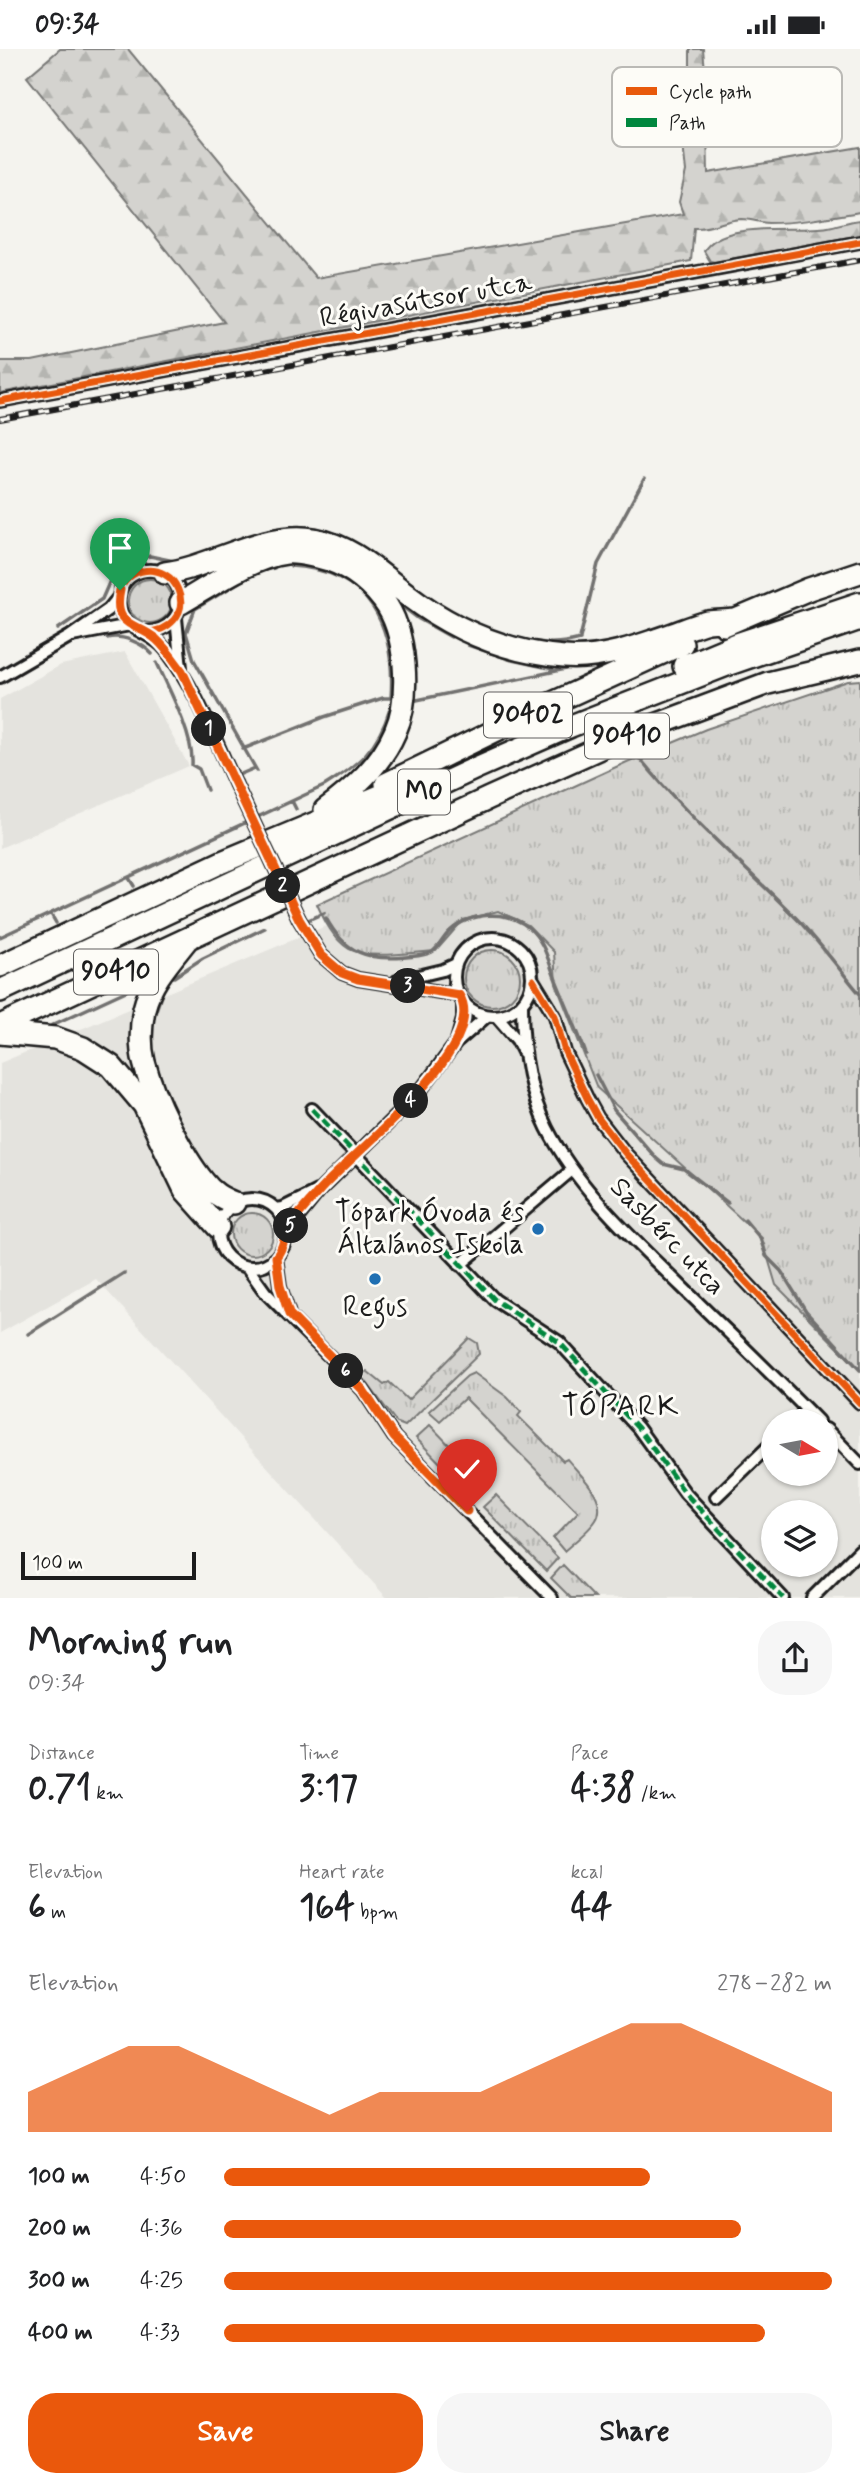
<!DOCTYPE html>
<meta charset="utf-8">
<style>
:root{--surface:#fff;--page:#f6f6f6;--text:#202124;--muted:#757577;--accent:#ea580c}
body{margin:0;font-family:Mynerve,sans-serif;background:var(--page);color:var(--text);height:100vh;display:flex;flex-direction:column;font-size:26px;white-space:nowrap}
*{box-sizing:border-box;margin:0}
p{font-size:23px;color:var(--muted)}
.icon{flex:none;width:38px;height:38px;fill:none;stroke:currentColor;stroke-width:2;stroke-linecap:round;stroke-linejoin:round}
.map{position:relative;height:1549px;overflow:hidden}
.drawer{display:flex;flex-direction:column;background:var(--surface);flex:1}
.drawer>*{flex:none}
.needle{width:46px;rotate:100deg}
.controls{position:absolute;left:761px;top:1360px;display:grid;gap:14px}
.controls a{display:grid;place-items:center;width:77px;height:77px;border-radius:50%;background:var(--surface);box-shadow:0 2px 5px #0004;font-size:35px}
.scale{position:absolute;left:21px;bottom:18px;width:175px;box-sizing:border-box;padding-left:7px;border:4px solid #1c1c1c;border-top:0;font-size:19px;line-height:24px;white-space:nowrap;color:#1c1c1c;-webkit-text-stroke:5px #fdfcf7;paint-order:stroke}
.pin{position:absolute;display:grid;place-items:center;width:60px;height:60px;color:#fff;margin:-72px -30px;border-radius:50% 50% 50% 0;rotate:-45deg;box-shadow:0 0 7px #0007}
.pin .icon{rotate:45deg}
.km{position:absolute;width:35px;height:35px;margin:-18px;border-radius:50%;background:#222;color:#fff;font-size:19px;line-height:35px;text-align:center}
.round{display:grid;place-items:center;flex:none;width:74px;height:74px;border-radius:28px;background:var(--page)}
.headline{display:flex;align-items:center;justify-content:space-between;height:119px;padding:0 28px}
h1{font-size:38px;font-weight:700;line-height:52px}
.figures{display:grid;grid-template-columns:repeat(3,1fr);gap:10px;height:119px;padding:7px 28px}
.figures div{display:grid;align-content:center}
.figures b{font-size:35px;font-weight:700}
.figures small{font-size:19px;font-weight:400}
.figures p{font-size:19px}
.chart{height:196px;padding:14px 28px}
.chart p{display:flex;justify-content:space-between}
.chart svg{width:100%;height:126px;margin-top:7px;fill:var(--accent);opacity:.7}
.button{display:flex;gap:14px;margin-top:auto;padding:14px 28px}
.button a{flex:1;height:80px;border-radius:28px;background:var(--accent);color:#fff;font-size:28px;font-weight:700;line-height:80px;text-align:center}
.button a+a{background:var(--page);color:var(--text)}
ul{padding:0 28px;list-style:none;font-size:23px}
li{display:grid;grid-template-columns:112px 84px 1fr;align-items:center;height:52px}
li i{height:18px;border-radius:9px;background:var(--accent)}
.status{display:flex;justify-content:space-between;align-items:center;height:49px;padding:0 35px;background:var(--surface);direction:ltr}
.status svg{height:19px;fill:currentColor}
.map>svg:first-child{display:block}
.built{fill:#e4e3de;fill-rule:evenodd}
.grass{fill:url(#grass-tufts);stroke:#787876;stroke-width:2}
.forest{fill:url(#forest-firs);stroke:#787876;stroke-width:2}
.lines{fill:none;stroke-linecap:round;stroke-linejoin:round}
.stream{stroke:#72716f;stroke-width:3.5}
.street-casing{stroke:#1c1c1c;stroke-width:16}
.highway-casing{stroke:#1c1c1c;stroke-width:26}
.street{stroke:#fdfcf7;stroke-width:10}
.highway{stroke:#fdfcf7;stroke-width:21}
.rail-casing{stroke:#1c1c1c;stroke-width:6}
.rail{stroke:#fdfcf7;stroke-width:3.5;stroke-dasharray:10;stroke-linecap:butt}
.street-bridge-casing{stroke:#1c1c1c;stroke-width:16;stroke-linecap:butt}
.street-bridge{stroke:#fdfcf7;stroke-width:10}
.quiet{stroke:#00873e;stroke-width:5;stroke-dasharray:10 5;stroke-linecap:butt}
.cycleway-casing{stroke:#fdfcf7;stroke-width:11}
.cycleway{stroke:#e8590c;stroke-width:7}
.route-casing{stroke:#fff;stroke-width:14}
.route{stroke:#ea580c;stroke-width:9}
.poi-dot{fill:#1f6fb2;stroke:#fdfcf7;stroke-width:2.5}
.labels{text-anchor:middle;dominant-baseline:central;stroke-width:6;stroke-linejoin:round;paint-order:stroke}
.shield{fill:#fdfcf7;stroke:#605f5e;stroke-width:2}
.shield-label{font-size:26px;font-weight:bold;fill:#1c1c1c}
.street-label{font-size:28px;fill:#1c1c1c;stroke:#fdfcf7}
.poi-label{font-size:28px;fill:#1c1c1c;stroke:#fdfcf7;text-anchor:end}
.neighbourhood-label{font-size:30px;letter-spacing:2px;fill:#1c1c1c;stroke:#fdfcf7}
.key{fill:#fdfcf7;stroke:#bab9b5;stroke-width:2}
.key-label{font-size:19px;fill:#1c1c1c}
</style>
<div class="status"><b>09:34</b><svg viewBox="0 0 49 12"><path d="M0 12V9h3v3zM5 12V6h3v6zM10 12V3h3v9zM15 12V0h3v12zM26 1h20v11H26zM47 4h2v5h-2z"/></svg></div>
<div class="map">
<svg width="860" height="1549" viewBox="0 0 860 1549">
<defs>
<pattern id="grass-tufts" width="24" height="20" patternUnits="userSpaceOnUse" patternTransform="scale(1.75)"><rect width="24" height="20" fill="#d4d3cf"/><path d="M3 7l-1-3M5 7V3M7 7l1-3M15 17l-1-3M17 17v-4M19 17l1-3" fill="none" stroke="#b5b5b1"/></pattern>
<pattern id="forest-firs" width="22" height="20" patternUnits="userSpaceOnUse" patternTransform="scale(1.75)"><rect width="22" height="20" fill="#d4d3cf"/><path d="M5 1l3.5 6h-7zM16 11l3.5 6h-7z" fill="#b5b5b1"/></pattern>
</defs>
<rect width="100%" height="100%" fill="#f4f3ee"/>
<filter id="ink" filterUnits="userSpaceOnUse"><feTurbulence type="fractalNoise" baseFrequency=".0143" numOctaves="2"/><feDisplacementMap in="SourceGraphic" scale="14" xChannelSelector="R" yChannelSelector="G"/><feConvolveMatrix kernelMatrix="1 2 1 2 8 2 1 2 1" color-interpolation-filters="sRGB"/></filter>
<g filter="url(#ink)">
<!-- built -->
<path class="built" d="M125 603 189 717 0 799V650L61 616Z
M498 862 528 875 554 903 556 935 597 1039 762 1189 776 1236 860 1321V1549H387L96 1230 0 1284V1014L326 877 350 900 374 906 462 871ZM774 1372H826V1424H774ZM774 1463H826V1516H774Z"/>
<!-- grass -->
<path class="grass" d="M128 552a22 22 0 1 1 44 0a22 22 0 1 1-44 0Z
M860 631V1321L776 1236 762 1189 597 1039 556 935 554 903 528 876 498 862 463 871 436 902C414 903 368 911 349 900 333 890 324 871 317 855L627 713 706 680 848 632Z
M464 929a28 28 0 1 1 56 0a28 28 0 1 1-56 0Z
M231 1185a21 21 0 1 1 42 0a21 21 0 1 1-42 0Z
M469 1289 477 1294 479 1305 405 1377 397 1374 362 1327 367 1322 384 1336 389 1333 408 1351Z
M474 1324 507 1348 521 1363 518 1367 563 1412 567 1410C579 1425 609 1450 596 1471 589 1482 574 1493 564 1502L553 1489 578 1463 465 1349 440 1372 429 1362 467 1327Z
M430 1376 484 1432 471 1446 416 1389Z
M496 1446 558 1509 546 1522 483 1458Z
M563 1516 595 1549H571L551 1529Z"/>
<!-- forest -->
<path class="forest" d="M60 0H128L316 229 683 165 679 153 686 122 682 87 686 66 690 57V0H703L706 32 708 124 860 98V163C830 168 799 174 768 174 759 173 750 170 741 170 723 171 713 180 694 179L691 212 0 344V312H32L224 273 27 28Z
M860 171V186L715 213 710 212 704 202C723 170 795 184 828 178 839 176 849 172 860 171Z"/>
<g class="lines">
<!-- stream -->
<path class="stream" d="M264 521 274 519
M256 523 195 560 186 584 194 611 257 722
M395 552 419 570 451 588
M58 580 102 550 112 527 130 511 150 507 174 512
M107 589C122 585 142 594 152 605
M580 589 598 515 644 430
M520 590C542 595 559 596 580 590
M468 596 512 611 549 619 554 622
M157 614C169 640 194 688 192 716L199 720 207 741
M412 652 566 620
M243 700 324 668 383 649H391C396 578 370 521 291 517
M638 707C687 768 744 816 798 871 820 894 840 921 860 945
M241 725 255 719
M292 752 296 760
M129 829 134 837
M51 865 56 874
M326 869C345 904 368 912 406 908 415 907 425 907 432 903 440 898 443 888 450 882 471 863 506 860 529 879 545 893 548 912 556 931 566 956 577 980 586 1005
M308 871 324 864
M0 888 324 737C358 716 378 700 390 660
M174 928 203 909 265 879
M154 967 162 944
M52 976 139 936
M596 1026 614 1061 656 1109 663 1115 684 1120 728 1154
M745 1171 760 1189 766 1207 781 1222 806 1262 860 1321
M28 1285 124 1224"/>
<!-- street casing -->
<g class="street-casing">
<path id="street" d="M0 352 860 193
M176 569 181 619
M145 583C191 583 191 522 151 521 130 520 114 540 120 560 125 582 153 583 166 601 196 640 214 689 235 734
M72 587 130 576
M0 628 69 588 109 560 118 549
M299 870 321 906 342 924 358 930 459 946
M454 928a39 39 0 1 1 78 0a39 39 0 1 1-78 0Z
M533 931 555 967 565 1003 587 1049 598 1069 626 1105 860 1354
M397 932 443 921 456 915
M522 955C522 997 528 1041 547 1079 578 1140 633 1190 681 1237 727 1282 773 1326 818 1372
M497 968 517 991 523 1003
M457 991 463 970V953
M312 1060 495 1251 559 1293 638 1379 685 1444 783 1549
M218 1184a34 34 0 1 1 68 0a34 34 0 1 1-68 0Z
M276 1160 283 1159 317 1142
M286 1183 320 1141 417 1046 456 994 487 967
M276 1208 280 1237 289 1265
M460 1216 572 1121
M247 1218 265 1243 363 1341 394 1388 552 1549
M795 1372 807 1361
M826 1380 860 1415
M716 1448 774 1392
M812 1549 860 1501"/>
</g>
<!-- highway casing -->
<g class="highway-casing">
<path id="highway" d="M165 524C213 518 266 481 314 490 353 497 378 524 408 546 455 582 505 603 564 608 601 611 639 597 673 585 684 581 696 576 708 573 717 572 726 572 735 571
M181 554C211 537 252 508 286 504 296 503 308 506 318 508 344 514 366 529 383 551 407 582 411 648 395 683 381 716 353 740 325 761
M724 576 809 540 860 523
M684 617 737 595 860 554
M386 735 546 657 682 595
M186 892C170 912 150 934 144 960 141 976 140 997 144 1013 153 1048 181 1105 204 1133 212 1144 222 1149 234 1154
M0 917 222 813 404 737
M0 942 476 719 571 677 732 614 860 570
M0 977 489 749 629 686 768 634 860 612
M0 984 55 989 83 999 111 1017 144 1056 185 1141 218 1178"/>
</g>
<!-- street -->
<use href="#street" class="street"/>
<!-- highway -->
<use href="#highway" class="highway"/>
<!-- rail casing -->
<g class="rail-casing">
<path id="rail" d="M0 370 860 211"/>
</g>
<!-- rail -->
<use href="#rail" class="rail"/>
<!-- street-bridge casing -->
<g class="street-bridge-casing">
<path id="street-bridge" d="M235 734 299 870"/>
</g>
<!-- street-bridge -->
<use href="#street-bridge" class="street-bridge"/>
<!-- quiet -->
<path class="quiet" d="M312 1060 495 1251 559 1293 638 1379 685 1444 783 1549"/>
<!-- cycleway casing -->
<g class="cycleway-casing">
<path id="cycleway" d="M0 352 860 193
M145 583C168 583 188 565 178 541 167 512 123 516 119 547 115 576 137 576 154 588 165 597 173 611 182 622L299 870 321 906 342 924 358 930 459 946
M533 931 555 967 565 1003 587 1049 598 1069 626 1105 860 1354"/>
</g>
<!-- cycleway -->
<use href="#cycleway" class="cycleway"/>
</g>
</g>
<g class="lines" filter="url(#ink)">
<!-- route casing -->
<g class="route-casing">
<path id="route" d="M120 541C112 579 136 573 156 590 166 599 174 611 182 622L299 870 321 906 342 924 358 930 459 946C492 997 349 1107 319 1142 312 1150 289 1175 286 1184 283 1193 283 1200 276 1208L280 1237 289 1265 363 1341 394 1388 467 1462"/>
</g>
<!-- route -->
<use href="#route" class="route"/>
</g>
<!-- markers -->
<g class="poi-dot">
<circle cx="538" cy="1180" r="7"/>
<circle cx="375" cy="1230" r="7"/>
</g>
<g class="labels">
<!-- shield labels -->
<g class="shield">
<rect x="484" y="643.5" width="88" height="45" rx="5"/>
<rect x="585" y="664.5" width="84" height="45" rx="5"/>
<rect x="398" y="720.5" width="52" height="45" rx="5"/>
<rect x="74" y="900.5" width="84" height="45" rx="5"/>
</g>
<g class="shield-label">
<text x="528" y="666">90402</text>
<text x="627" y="687">90410</text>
<text x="424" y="743">M0</text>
<text x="116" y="923">90410</text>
</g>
<!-- street labels -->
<g class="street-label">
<text transform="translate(426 252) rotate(-10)">Régivasútsor utca</text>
<text transform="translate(667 1188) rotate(46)">Sasbérc utca</text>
</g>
<!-- poi labels -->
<g class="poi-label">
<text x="524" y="1164">Tópark Óvoda és<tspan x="524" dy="32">Általános Iskola</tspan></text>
<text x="375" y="1258" text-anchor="middle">Regus</text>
</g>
<!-- neighbourhood labels -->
<g class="neighbourhood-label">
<text x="621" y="1357">TÓPARK</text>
</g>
</g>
<!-- legend -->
<rect x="612" y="18" width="230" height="80" rx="10" class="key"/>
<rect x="626" y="38" width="31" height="8" fill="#e8590c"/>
<rect x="626" y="69" width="31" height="9" fill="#00873e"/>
<g class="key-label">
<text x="669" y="49">Cycle path</text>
<text x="669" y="80">Path</text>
</g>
</svg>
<div class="controls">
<a><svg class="needle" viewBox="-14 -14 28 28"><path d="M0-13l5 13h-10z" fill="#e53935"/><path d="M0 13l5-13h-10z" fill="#757577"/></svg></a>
<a><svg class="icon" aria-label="layers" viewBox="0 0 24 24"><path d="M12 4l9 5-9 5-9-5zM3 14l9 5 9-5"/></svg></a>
</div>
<div class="scale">100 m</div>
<div class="pin" style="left:120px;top:541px;background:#1e9e55"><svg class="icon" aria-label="arrive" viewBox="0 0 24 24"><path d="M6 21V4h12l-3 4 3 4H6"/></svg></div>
<div class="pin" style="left:467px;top:1462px;background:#d93025"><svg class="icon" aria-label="check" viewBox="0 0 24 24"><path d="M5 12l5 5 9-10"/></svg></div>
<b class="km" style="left:209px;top:680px">1</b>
<b class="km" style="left:283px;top:837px">2</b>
<b class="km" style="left:408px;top:937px">3</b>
<b class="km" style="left:411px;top:1052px">4</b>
<b class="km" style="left:291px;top:1177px">5</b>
<b class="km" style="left:346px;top:1322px">6</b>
</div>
<section class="drawer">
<div class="headline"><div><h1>Morning run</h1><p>09:34</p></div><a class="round"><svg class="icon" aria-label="share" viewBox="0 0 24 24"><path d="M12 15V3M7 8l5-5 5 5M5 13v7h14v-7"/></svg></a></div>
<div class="figures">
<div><p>Distance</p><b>0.71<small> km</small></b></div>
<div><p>Time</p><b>3:17</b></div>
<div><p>Pace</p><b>4:38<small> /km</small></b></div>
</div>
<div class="figures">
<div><p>Elevation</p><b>6<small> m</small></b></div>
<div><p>Heart rate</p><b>164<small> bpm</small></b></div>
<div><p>kcal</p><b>44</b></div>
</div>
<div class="chart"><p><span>Elevation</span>278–282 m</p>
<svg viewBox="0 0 160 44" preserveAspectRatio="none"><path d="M0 44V30L10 22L20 14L30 14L40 22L50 30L60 38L70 30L80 30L90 30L100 22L110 14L120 6L130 6L140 14L150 22L160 30V44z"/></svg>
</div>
<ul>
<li><b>100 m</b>4:50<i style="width:70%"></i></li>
<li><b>200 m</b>4:36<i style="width:85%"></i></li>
<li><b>300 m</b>4:25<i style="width:100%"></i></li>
<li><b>400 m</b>4:33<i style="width:89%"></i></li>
</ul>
<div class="button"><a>Save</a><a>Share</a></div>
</section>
